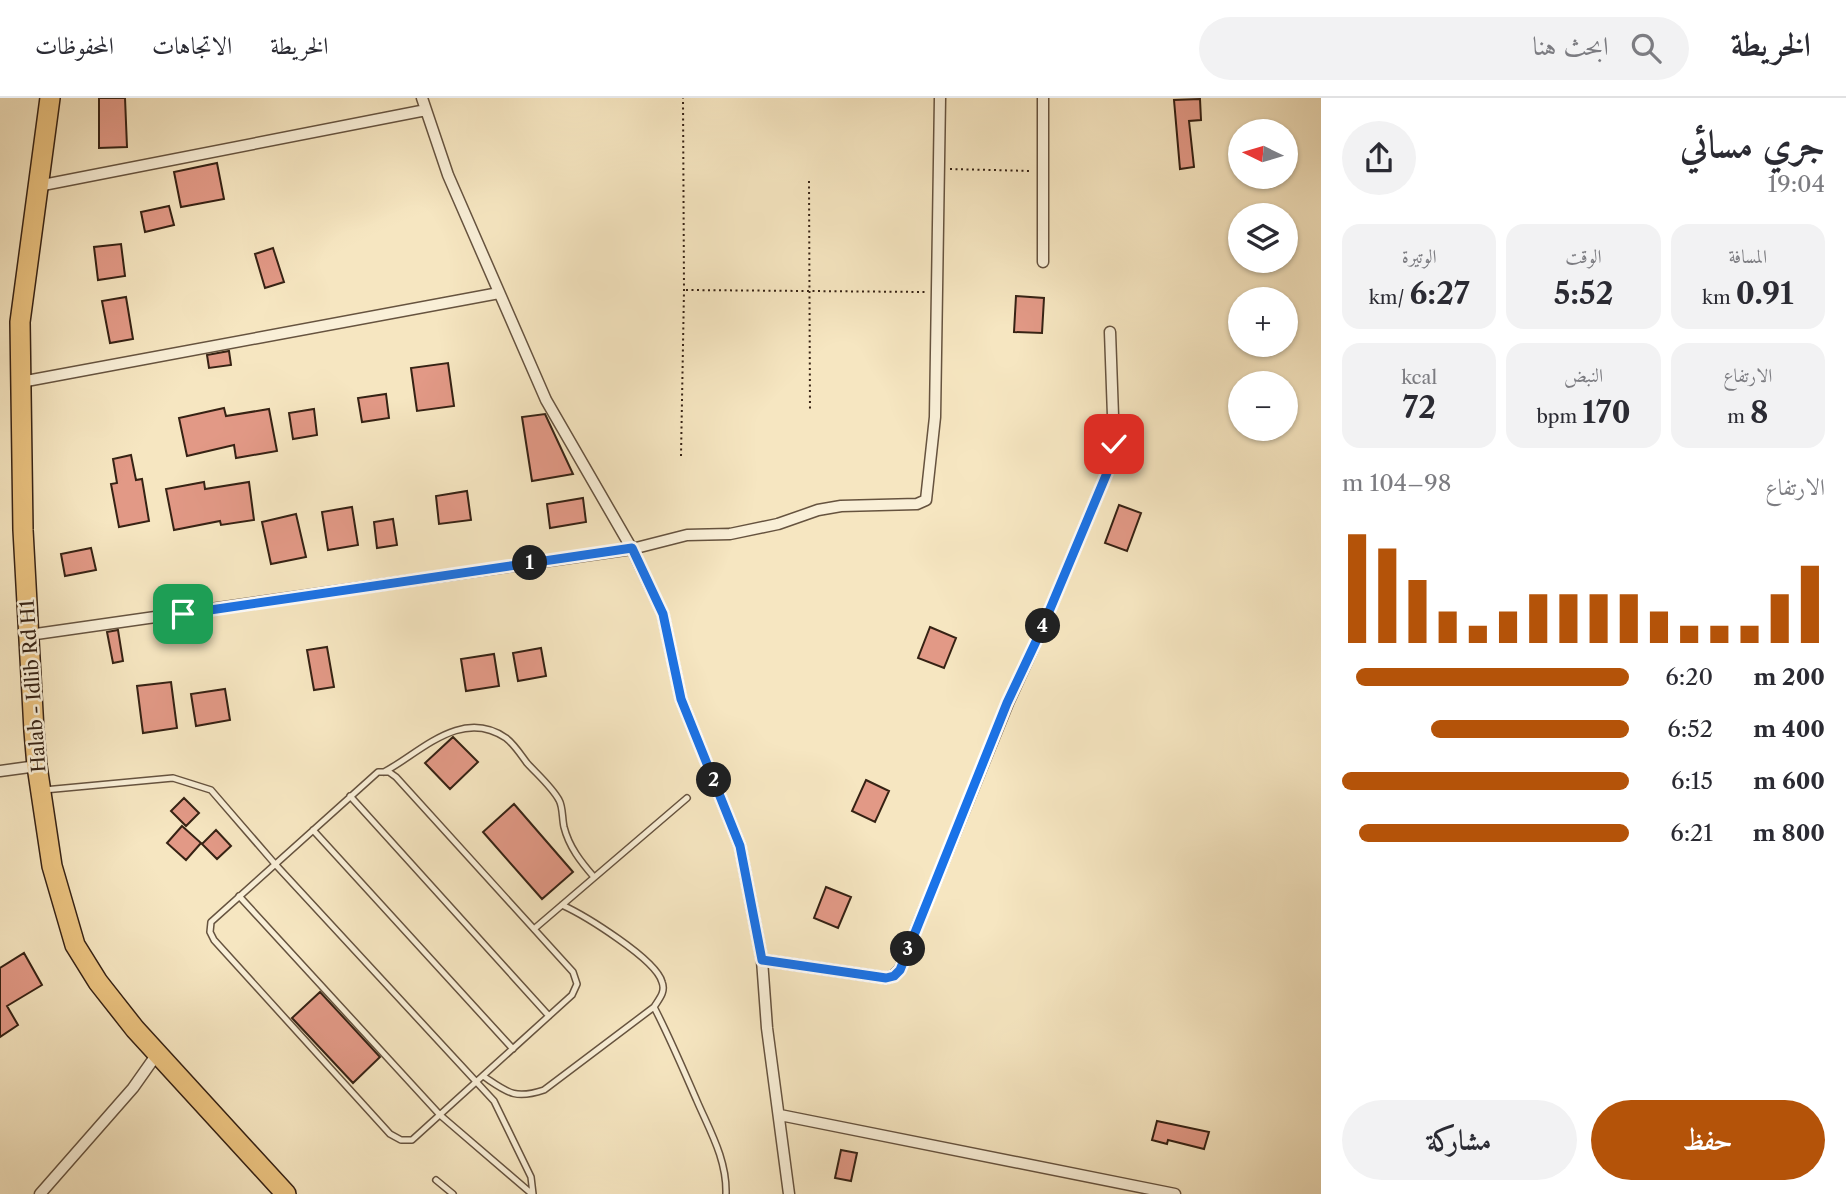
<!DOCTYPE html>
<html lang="ar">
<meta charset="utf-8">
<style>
:root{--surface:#fff;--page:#f2f2f3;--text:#2b2b33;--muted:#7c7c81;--line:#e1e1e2;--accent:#b45309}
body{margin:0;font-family:"Libre Caslon Text",Amiri,serif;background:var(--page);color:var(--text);direction:rtl;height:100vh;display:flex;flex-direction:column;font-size:26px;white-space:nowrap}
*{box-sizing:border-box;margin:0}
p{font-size:23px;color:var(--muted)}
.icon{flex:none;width:38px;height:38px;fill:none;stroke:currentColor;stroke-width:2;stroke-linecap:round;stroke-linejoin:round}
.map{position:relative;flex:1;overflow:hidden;direction:ltr}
.drawer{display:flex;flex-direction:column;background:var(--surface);width:525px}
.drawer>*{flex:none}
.needle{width:46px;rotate:275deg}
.tools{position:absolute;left:1228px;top:21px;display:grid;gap:14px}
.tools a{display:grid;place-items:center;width:70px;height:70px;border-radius:50%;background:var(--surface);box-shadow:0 2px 5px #0004;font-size:35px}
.pin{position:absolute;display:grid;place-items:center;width:60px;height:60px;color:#fff;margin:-30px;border-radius:14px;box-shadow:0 4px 10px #0006}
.km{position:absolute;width:35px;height:35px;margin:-18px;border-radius:50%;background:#222;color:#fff;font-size:19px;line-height:35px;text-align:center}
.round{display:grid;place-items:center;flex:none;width:74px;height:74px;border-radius:37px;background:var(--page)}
.overview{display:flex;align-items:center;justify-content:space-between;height:119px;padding:0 21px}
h1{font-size:38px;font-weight:800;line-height:52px}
.metrics{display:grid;grid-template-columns:repeat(3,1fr);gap:10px;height:119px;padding:7px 21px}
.metrics div{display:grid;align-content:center;border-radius:18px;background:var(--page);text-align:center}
.metrics b{font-size:30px;font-weight:800}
.metrics small{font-size:19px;font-weight:400}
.metrics p{font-size:19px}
.chart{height:196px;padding:14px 21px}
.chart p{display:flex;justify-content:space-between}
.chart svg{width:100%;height:126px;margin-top:7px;stroke:var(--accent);stroke-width:6}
.cta{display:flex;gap:14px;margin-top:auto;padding:14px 21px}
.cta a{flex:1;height:80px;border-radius:42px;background:var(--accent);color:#fff;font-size:28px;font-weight:800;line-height:80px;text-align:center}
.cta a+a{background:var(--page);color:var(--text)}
ul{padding:0 21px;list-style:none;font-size:23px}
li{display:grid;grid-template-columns:112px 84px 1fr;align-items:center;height:52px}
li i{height:18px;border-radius:9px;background:var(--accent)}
header{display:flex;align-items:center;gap:42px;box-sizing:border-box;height:98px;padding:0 35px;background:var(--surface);border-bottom:2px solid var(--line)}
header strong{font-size:33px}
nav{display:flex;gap:38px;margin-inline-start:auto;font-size:24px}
.search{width:490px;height:63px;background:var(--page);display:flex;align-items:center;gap:18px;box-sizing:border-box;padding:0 24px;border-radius:38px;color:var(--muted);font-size:26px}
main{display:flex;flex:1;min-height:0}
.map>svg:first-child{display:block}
.building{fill:#e29986;stroke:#362214;stroke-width:2}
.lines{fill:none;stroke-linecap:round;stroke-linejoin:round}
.lane-casing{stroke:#66533f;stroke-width:8}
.street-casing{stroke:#66533f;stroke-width:13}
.highway-casing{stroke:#362214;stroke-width:22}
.path{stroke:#362214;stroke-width:2;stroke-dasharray:2 3.5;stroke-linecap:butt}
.lane{stroke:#f9efd7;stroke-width:5}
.street{stroke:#f9efd7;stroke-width:10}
.highway{stroke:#ebc380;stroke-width:19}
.route-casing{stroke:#fff;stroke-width:14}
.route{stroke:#1a73e8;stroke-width:9}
.labels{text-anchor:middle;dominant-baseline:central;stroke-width:5;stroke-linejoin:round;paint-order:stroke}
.street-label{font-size:19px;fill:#362214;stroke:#f9efd7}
</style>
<header>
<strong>الخريطة</strong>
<div class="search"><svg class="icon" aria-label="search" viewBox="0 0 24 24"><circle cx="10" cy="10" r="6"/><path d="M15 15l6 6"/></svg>ابحث هنا</div>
<nav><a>الخريطة</a><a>الاتجاهات</a><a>المحفوظات</a></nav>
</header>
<main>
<section class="drawer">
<div class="overview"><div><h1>جري مسائي</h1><p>19:04</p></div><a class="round"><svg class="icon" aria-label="share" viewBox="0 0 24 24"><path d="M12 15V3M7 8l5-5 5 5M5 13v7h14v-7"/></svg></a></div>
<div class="metrics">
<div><p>المسافة</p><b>0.91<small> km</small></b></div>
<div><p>الوقت</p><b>5:52</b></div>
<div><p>الوتيرة</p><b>6:27<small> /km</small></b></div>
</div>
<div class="metrics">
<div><p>الارتفاع</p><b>8<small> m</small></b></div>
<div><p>النبض</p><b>170<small> bpm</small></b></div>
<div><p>kcal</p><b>72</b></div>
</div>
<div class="chart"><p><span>الارتفاع</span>98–104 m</p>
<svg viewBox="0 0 160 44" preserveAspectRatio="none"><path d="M5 44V6M15 44V11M25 44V22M35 44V33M45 44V38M55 44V33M65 44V27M75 44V27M85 44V27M95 44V27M105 44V33M115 44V38M125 44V38M135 44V38M145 44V27M155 44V17"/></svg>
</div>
<ul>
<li><b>200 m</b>6:20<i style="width:95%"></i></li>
<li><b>400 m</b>6:52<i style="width:69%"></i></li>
<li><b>600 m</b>6:15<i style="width:100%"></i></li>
<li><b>800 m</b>6:21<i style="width:94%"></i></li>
</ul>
<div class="cta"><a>حفظ</a><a>مشاركة</a></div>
</section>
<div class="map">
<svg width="1321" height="1096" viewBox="0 0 1321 1096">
<rect width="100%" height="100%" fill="#f6e6c1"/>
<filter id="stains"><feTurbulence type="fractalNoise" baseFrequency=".00286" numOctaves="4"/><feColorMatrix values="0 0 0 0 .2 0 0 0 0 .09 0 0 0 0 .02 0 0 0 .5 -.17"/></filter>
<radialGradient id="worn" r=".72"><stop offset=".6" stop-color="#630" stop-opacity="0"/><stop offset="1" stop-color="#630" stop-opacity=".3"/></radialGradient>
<!-- building -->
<path class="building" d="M99 0H125L127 49 99 50Z
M1200 1 1201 22 1189 23 1194 69 1180 71 1174 2Z
M217 65 224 101 181 109 174 74Z
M169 108 174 127 145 134 141 114Z
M121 146 125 178 98 182 94 149Z
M273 150 284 184 265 190 255 156Z
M1016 198 1044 200 1042 235 1014 234Z
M126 199 133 241 110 245 102 203Z
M229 253 231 267 209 270 207 257Z
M448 265 454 308 417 313 411 270Z
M386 296 389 320 362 324 358 300Z
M224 310 226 318 269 311 277 353 236 360 234 347 187 358 179 320Z
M314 311 317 337 293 341 289 315Z
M545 316 573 376 532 383 522 319Z
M131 357 136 382 142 381 149 423 119 429 111 386 117 385 113 361Z
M204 384 205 391 249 384 254 422 221 427 220 423 174 432 166 391Z
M467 393 471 422 439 426 436 398Z
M583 400 586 424 550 430 547 406Z
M1119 407 1141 415 1127 453 1105 445Z
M352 409 358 447 328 452 322 414Z
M296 416 306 459 271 466 262 424Z
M393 421 397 447 377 450 374 424Z
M91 450 96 472 65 478 61 456Z
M930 529 956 540 944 570 918 560Z
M118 532 123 563 113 565 107 534Z
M327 549 334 589 314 592 307 552Z
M541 550 546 578 518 583 513 555Z
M494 556 499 588 466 593 461 561Z
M171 584 177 630 143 635 137 588Z
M225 591 230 622 196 628 191 596Z
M453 639 478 664 450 691 425 665Z
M866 682 889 693 875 724 852 713Z
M184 700 199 715 186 728 171 713Z
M514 706 573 774 542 801 483 734Z
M182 728 201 745 186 762 167 745Z
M216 732 231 748 217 761 202 746Z
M826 789 851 799 838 830 814 820Z
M24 855 42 887 7 908 18 927 0 939V870Z
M320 894 380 959 353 985 292 920Z
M1157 1023 1209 1034 1204 1051 1168 1042 1167 1046 1152 1042Z
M841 1052 857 1055 851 1083 835 1080Z"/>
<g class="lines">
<!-- lane casing -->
<g class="lane-casing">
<path id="lane" d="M378 674H389L396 679 573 874 577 886 572 897 412 1042H401L390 1036 214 842 210 834 211 824Z
M384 674C420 655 461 609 506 640 514 646 521 657 527 665 537 676 552 689 559 702 563 709 562 720 564 729 569 749 581 764 594 779
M44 692 173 680 211 692 275 766 494 1003 531 1079 533 1096
M350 698 549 918
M313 732 513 951
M239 798 440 1017 532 1096
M534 831 687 700
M654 909C670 940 683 971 697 1003 710 1033 727 1062 726 1096
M483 978C507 994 514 1002 544 992L654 909C659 901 666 894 662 884 656 861 584 817 562 807
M436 1082 453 1096"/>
</g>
<!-- street casing -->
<g class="street-casing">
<path id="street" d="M422 0 448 77 546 302 632 451 663 516 681 601 740 748 762 862 767 930 789 1096
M1043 0V164
M38 88 426 12
M21 284 499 195
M29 537 632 451 687 437 730 436 778 426 818 412 841 408 917 406 926 402 935 319 940 0
M0 673 37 668
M762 862 886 880 893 878 900 871 1008 605 1040 535 1107 375 1114 346 1110 234
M780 1017 1175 1096
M40 1096 133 990 157 956"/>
</g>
<!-- highway casing -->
<g class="highway-casing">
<path id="highway" d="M50 0 20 224 23 432 34 633 37 668 52 768 75 847 98 884 135 931 286 1096"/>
</g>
<!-- path -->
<path class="path" d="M950 71 1032 73
M809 83 810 314
M686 192 925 194
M681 358 684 192 683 0"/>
<!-- lane -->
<use href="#lane" class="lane"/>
<!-- street -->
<use href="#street" class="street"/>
<!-- highway -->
<use href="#highway" class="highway"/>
</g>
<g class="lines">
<!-- route casing -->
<g class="route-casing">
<path id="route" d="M183 516 632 450 663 516 681 601 740 748 762 862 886 880 894 878 900 872 1007 605 1040 535 1107 375 1114 346"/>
</g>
<!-- route -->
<use href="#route" class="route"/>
</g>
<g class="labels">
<!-- street labels -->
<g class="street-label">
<text transform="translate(33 588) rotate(-94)">Halab - Idlib Rd H1</text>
</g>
</g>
<rect width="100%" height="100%" filter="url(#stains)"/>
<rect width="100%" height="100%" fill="url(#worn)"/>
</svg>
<div class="tools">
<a><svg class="needle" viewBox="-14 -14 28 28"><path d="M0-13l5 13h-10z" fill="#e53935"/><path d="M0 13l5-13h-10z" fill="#7c7c81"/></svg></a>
<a><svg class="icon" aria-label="layers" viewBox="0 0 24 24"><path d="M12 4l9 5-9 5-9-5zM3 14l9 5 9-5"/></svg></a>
<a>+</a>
<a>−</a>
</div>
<div class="pin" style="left:183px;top:516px;background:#1e9e55"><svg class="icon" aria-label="arrive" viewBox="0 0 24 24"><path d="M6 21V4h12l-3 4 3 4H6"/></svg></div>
<div class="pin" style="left:1114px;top:346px;background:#d93025"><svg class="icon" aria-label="check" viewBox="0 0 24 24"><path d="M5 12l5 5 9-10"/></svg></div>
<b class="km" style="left:530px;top:465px">1</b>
<b class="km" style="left:714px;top:682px">2</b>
<b class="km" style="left:908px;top:851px">3</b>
<b class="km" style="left:1043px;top:528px">4</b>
</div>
</main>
